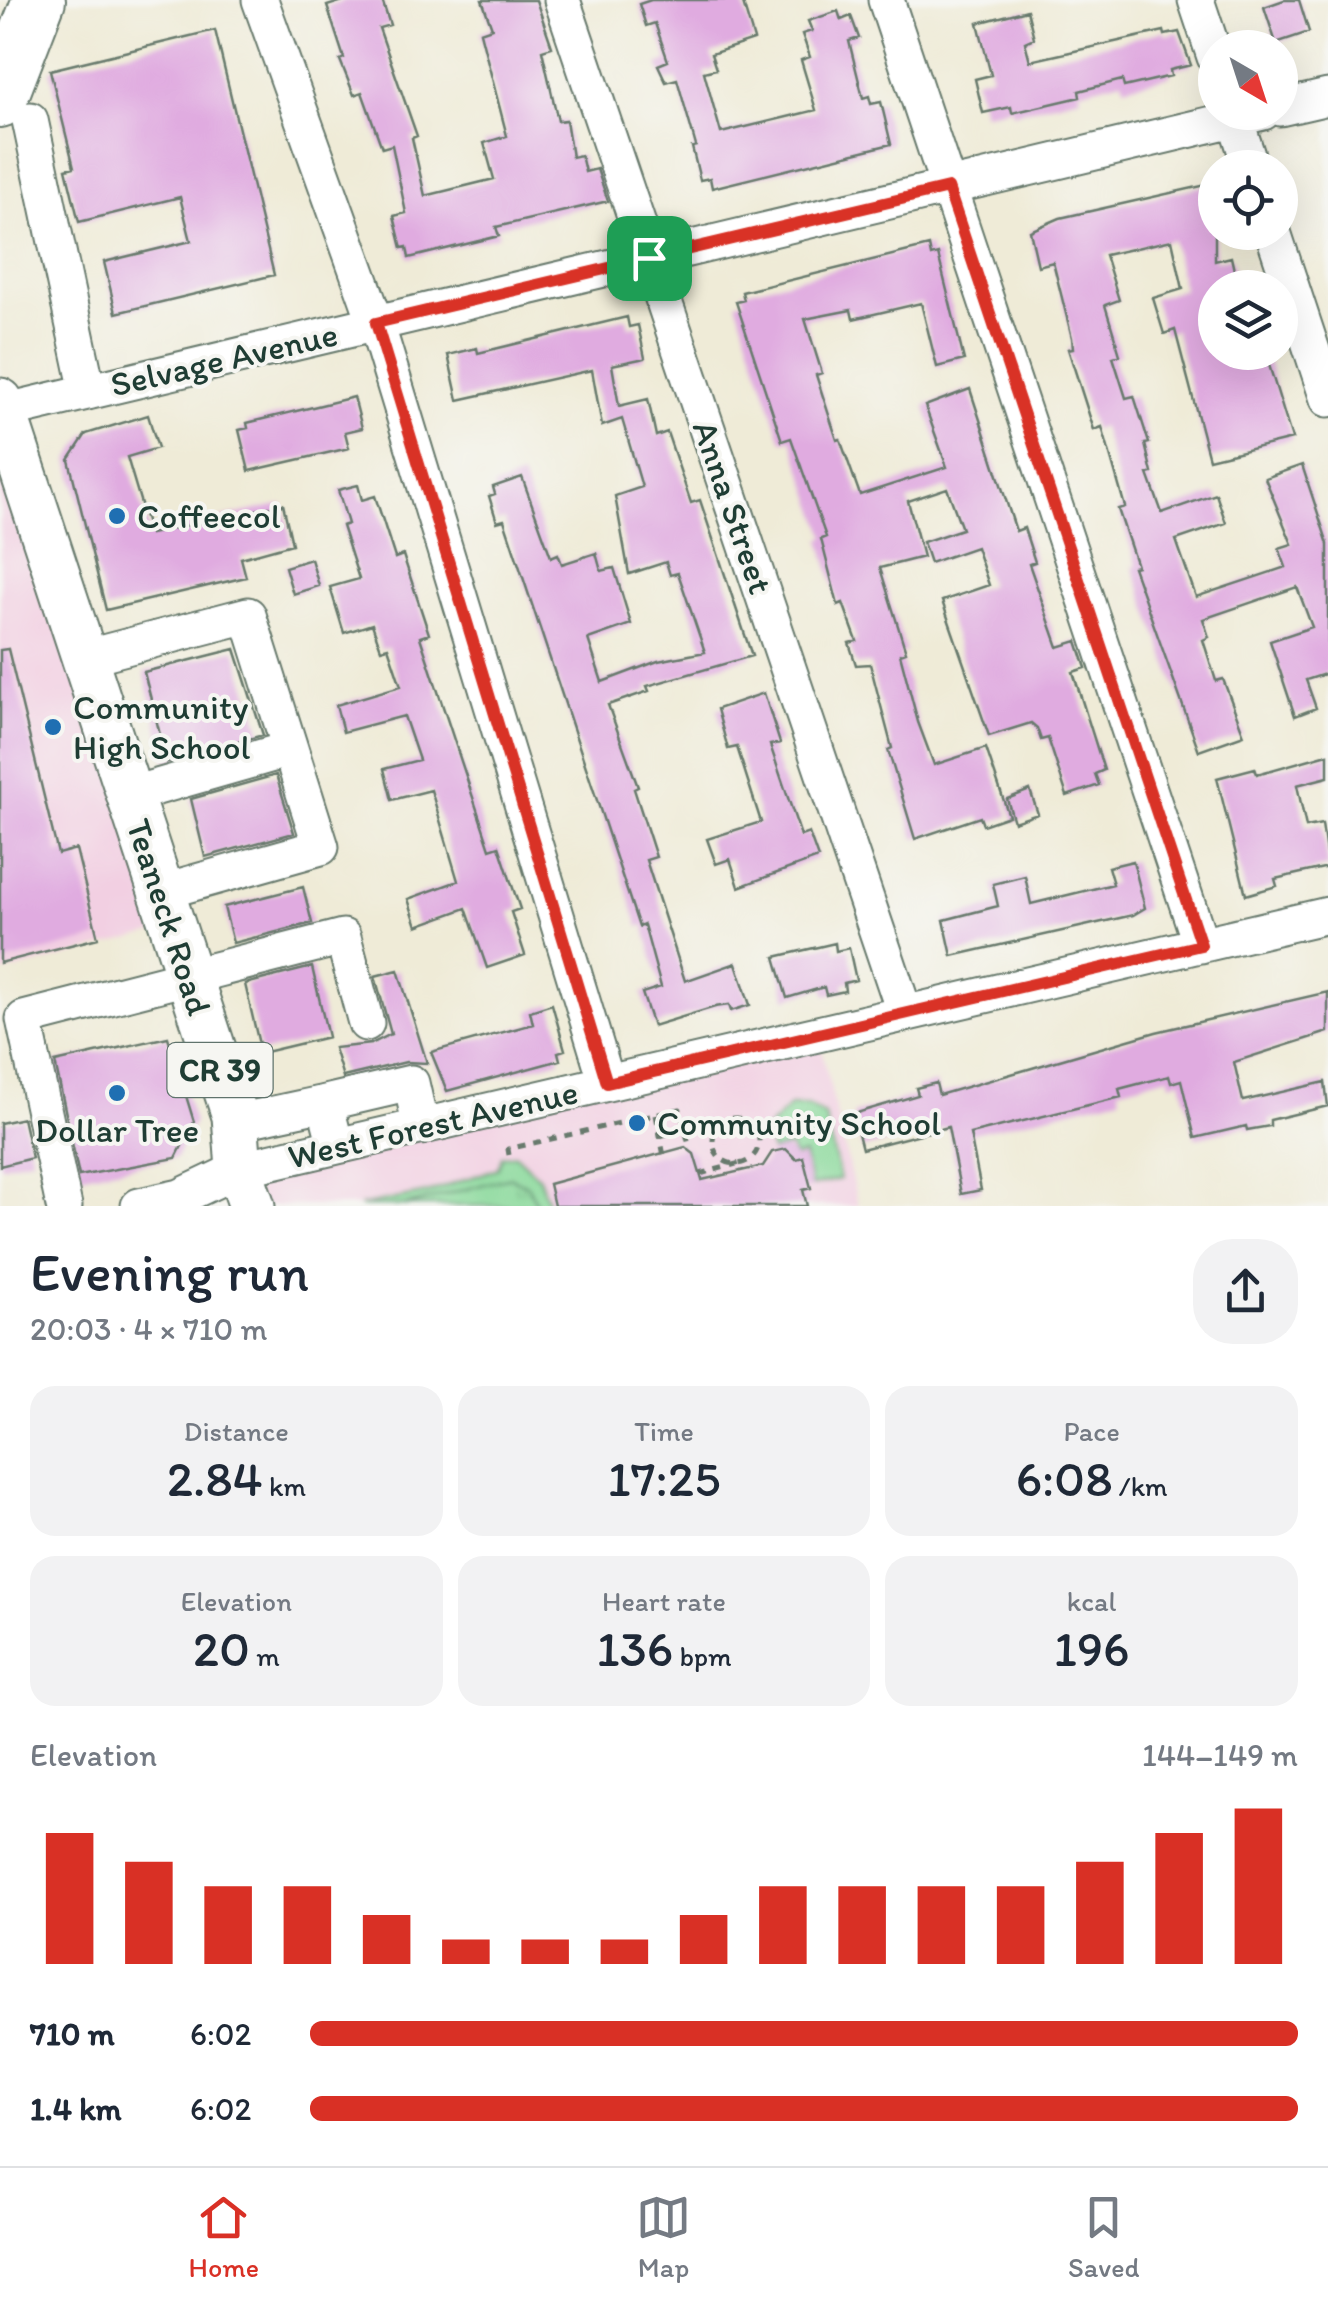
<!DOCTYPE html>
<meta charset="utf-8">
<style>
:root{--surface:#fff;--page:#f2f2f3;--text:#1f2937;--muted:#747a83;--line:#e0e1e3;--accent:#d93025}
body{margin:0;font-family:Itim,sans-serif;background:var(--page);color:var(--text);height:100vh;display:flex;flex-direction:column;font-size:38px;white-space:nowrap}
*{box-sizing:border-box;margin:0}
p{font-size:32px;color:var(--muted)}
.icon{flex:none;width:55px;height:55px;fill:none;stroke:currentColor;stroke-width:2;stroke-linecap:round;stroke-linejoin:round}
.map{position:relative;height:1206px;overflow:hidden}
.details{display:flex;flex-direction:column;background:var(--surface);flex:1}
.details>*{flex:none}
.needle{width:65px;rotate:141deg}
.controls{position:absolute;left:1198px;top:30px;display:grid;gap:20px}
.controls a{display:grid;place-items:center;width:100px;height:100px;border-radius:50%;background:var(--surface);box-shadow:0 10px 40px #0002;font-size:50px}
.pin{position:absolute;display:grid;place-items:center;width:85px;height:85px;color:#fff;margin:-42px;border-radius:20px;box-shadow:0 5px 15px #0006}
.round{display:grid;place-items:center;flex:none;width:105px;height:105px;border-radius:40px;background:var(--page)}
.head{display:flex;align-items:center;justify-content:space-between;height:170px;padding:0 30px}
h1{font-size:55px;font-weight:600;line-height:75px}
.metrics{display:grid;grid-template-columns:repeat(3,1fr);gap:15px;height:170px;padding:10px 30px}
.metrics div{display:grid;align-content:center;border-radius:25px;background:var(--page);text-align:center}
.metrics b{font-size:50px;font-weight:600}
.metrics small{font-size:28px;font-weight:400}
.metrics p{font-size:28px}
.chart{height:280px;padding:20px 30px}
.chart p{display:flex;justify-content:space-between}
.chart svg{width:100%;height:180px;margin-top:10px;stroke:var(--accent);stroke-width:6}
ul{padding:0 30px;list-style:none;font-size:32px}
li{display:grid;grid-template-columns:160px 120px 1fr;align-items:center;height:75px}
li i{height:25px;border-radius:12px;background:var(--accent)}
.tab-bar{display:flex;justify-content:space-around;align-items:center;height:140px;border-top:2px solid var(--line);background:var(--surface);font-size:28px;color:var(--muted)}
.tab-bar a{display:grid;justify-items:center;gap:5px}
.tab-bar .active{color:var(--accent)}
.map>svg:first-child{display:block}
.built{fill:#f2cfe2}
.grass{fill:url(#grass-tufts);stroke:#538a66;stroke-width:2.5}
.park{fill:#87d899;stroke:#538a66;stroke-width:2.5}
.building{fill:#e0abe0}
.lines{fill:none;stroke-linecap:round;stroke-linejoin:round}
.minor-casing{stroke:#687a6d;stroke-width:39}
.major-casing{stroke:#687a6d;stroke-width:49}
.highway-casing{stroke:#687a6d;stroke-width:56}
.path{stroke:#687a6d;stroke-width:5;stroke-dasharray:8 8;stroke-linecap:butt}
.minor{stroke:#fff;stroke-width:35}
.major{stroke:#fff;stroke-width:45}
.highway{stroke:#fff;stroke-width:52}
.route-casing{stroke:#fff;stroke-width:20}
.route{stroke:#d93025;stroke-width:12}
.poi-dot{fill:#1f6fb2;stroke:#f6f6f2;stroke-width:4}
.labels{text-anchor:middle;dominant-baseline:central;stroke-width:8;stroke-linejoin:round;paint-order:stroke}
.shield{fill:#f6f6f2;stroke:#60746d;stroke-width:2.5}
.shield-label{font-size:32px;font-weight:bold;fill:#1f3d34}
.street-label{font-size:35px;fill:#1f3d34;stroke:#f6f6f2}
.poi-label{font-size:35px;fill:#1f3d34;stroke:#f6f6f2;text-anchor:start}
</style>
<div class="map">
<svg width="1328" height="1206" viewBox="0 0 1328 1206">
<defs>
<pattern id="grass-tufts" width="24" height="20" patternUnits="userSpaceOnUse" patternTransform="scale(2.5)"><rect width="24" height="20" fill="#87d899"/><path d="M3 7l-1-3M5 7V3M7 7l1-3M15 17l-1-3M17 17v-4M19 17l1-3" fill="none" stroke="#74ba84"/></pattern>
</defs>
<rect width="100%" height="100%" fill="#f6f6f2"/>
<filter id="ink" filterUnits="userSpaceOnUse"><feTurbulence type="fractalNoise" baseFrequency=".01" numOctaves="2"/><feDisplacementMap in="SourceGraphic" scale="20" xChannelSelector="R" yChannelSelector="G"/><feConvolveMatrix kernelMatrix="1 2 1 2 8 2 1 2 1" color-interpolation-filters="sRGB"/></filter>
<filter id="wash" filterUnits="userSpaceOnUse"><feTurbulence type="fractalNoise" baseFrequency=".0048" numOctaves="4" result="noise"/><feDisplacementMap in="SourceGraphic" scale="40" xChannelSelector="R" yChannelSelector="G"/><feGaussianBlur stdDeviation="2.25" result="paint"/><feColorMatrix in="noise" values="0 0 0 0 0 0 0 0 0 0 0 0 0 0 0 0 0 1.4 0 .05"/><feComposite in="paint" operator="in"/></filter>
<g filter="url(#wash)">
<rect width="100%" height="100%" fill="#efebd7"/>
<!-- built -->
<path class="built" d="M0 457 173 928 0 974Z
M818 1034 858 1206H252L239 1169Z"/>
<!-- grass -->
<path class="grass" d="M510 1177 527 1185 538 1206H404Z"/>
<!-- park -->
<path class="park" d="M790 1106H808L825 1116 840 1179 811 1186 804 1155 793 1157 790 1146 771 1151 767 1129Z
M515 1154 539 1177 549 1206H538L527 1185 510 1177 404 1206H359L427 1193 498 1168 502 1156Z"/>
<g id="blocks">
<!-- building -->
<path class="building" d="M346 0H382L390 25 379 28 417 136 412 138 425 196 494 179 484 143 507 136 480 32 492 28 482 0H536L552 47 542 50 558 121 566 120 572 157 581 155 585 172 597 169 608 201 496 227 499 236 409 258 407 247 402 248 394 216 406 213 392 145 382 148 362 92 354 95 340 60 344 58 327 6Z
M651 0H742L754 40 711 54 716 69 704 72 721 133 816 110 801 60 810 57 802 34 812 31 808 21 838 11 841 20 851 16 859 38 849 41 863 98 869 96 871 104 881 102 891 144 712 188 710 178 700 180 692 147 696 146 677 79 666 82 658 65 668 61 655 23 646 26 639 4Z
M1284 0H1299L1309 32 1276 43 1264 7Z
M1027 10 1034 38 1025 42 1030 61 1164 31 1165 35 1179 32 1191 65 1170 70 1171 76 1124 87 1122 80 1079 91 1080 97 1012 113 1011 107 983 113 975 79 991 75 978 23Z
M215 30 274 275 116 313 104 262 191 241 180 197 79 222 66 169 74 167 50 70Z
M1215 183V261L1231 257 1238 288H1215V352H1265L1292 439 1209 459 1175 330 1164 334 1153 298 1183 289 1172 240 1105 255 1119 300 1105 305 1120 355 1113 357 1126 398 1134 396 1149 443 1145 444 1152 473 1148 474 1162 513 1216 494 1226 523 1176 540 1196 597 1286 567 1279 548 1292 544 1265 478 1302 465 1328 544V673L1306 680 1316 708 1295 716 1270 641 1312 627 1297 587 1203 619 1209 637 1203 640 1216 681 1223 679 1244 735 1199 751 1133 567 1137 566 1118 509 1125 507 1102 427 1094 430 1068 349 1073 348 1072 338 1053 262 1038 266 1030 231 1060 218Z
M929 246 931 256 938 254 964 360 937 367 921 303 853 319 851 310 805 319 822 373 816 375 837 440 840 439 860 495 947 467 925 406 970 389 1016 531 1024 528 1035 562 1029 564 1058 647 1077 641 1086 668 1073 672 1104 770 1095 774 1099 785 1067 796 1048 738 1041 740 1037 728 1031 723 989 736 942 601 989 585 976 547 930 563 923 542 962 529 947 488 908 501 923 557 880 568 906 652 900 654 918 722 934 765 986 748 1009 816 983 825 980 817 915 839 888 750 892 748 870 664 856 665 849 643 857 641 843 603 838 605 821 539 826 537 791 438 782 441 736 302 744 300 742 292Z
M627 317 629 327 638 325 645 358 612 365 619 406 648 399 656 436 667 432 691 503 700 500 752 656 647 686 649 691 608 705 638 787 634 789 656 857 646 860 685 981 736 963 750 1005 731 1011 729 1005 715 1007 653 1026 642 993 661 987 644 925 639 927 504 520 497 522 489 496 495 494 493 487 522 477 551 557 558 554 562 564 596 553 601 571 614 568 631 624 588 639 602 682 658 661 705 652 678 573 670 575 666 562 629 574 615 496 642 487 622 419 602 426 592 370 458 400 448 355 477 348 478 353Z
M354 397 362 428 345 432 349 448 249 471 239 430 248 428 247 423Z
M148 415 158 448 127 457 150 534 283 504 292 544 241 558 246 577 106 610 69 460 86 434Z
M358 485 362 500 375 496 395 558 403 555 429 634 420 637 490 849 499 846 520 909 511 912 525 955 487 968 466 908 417 926 408 899 458 881 431 790 392 800 384 769 419 760 404 716 343 732 336 705 401 686 388 647 381 649 372 624 344 633 330 587 359 579 342 526 348 524 338 490Z
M311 559 319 586 293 594 285 567Z
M8 649 58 854 76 849 98 938 0 963V650Z
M235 649 263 735 167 762 144 672Z
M764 693 780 743 770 745 801 836 809 833 818 858 739 887 730 859 716 864 707 839 761 822 737 747 728 749 717 709Z
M1328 754V777L1297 785 1306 827 1322 824 1328 867 1275 879 1277 886 1246 895 1217 778 1255 768 1257 774Z
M276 775 294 833 205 857 191 799Z
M1030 790 1038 814 1014 822 1007 799Z
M1133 861 1145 908 1133 915 952 956 944 920 998 906 993 884 1025 876 1031 904 1113 884 1108 867Z
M303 887 312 923 233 943 224 907Z
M835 943 836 951 849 948 856 980 844 983 845 991 826 995 824 987 787 998 775 957Z
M312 967 328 1037 261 1053 245 984Z
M398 970 427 1063 406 1062 343 1077 334 1048 371 1044 391 1034 375 976Z
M1328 992V1032L1234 1062 1243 1101 1325 1082 1328 1106 1270 1120V1126L1247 1130 1246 1126 1195 1138 1181 1080 1171 1083 1169 1076 1119 1089 1121 1097 970 1134 981 1190 961 1194 948 1127 862 1149 853 1114 918 1095 916 1088 936 1083 939 1095 1156 1032Z
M552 1004 565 1050 558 1052 560 1060 447 1091 431 1052 533 1024 530 1011Z
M168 1037 194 1122 176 1158 79 1176 55 1062Z
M23 1118 32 1158 0 1166V1123Z
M685 1147 694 1154 702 1180 763 1166 772 1152 786 1149 796 1159 803 1157 811 1188 803 1190 807 1206H554L549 1184Z"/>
</g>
</g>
<g filter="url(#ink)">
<use href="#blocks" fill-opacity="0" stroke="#687a6d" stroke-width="2.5"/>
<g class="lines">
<!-- minor casing -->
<g class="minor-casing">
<path id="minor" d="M260 0 376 323 607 1083
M562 0 905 1014
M886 0 1201 945
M1196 0 1215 57
M1280 108 1328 97
M1233 112 1251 168
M30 120 88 392
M1273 232 1328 399
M3 412 1263 112
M84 658 248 615 321 847 161 892
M129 795 290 749
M237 1122 325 1103
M336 1146 325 1103 411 1083 421 1127
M64 1206 24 1019 343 937 366 1023
M139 1206 180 1197 239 1169 1328 915"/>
</g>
<!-- major casing -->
<g class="major-casing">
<path id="major" d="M0 401 235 1116 239 1169 252 1206"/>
</g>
<!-- highway casing -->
<g class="highway-casing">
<path id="highway" d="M0 101 39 0"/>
</g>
<!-- path -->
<path class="path" d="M656 1115 664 1156
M713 1141a23 23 0 1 1 46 0a23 23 0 1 1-46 0Z
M660 1136 685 1129
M509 1155 508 1149 680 1109 690 1149
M700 1174 740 1163 742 1171"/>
<!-- minor -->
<use href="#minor" class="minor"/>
<!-- major -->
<use href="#major" class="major"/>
<!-- highway -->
<use href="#highway" class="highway"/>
</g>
</g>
<g class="lines" filter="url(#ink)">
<!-- route casing -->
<g class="route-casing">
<path id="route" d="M948 188 1201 945 607 1083 376 323Z"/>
</g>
<!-- route -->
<use href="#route" class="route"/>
</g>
<!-- markers -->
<g class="poi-dot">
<circle cx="117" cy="516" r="10"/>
<circle cx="53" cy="727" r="10"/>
<circle cx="117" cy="1093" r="10"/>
<circle cx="637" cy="1123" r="10"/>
</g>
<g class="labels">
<!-- shield labels -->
<rect class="shield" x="167.5" y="1043" width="105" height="54" rx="8"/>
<g class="shield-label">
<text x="220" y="1070">CR 39</text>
</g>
<!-- street labels -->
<g class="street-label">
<text transform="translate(224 359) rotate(-13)">Selvage Avenue</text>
<text transform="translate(733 507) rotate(71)">Anna Street</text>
<text transform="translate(169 917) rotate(72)">Teaneck Road</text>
<text transform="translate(433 1124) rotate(-13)">West Forest Avenue</text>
</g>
<!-- poi labels -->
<g class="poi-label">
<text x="137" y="516">Coffeecol</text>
<text x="73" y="707">Community<tspan x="73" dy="40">High School</tspan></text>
<text x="657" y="1123">Community School</text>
<text x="117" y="1130" text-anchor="middle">Dollar Tree</text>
</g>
</g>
</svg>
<div class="controls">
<a><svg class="needle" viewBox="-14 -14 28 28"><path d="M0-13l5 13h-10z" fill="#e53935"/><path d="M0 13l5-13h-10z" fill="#747a83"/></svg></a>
<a><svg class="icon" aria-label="locate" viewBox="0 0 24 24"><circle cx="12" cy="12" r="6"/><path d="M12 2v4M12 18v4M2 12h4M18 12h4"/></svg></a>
<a><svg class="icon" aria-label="layers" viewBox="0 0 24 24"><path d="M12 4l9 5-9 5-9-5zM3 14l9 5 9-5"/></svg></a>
</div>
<div class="pin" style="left:649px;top:258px;background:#1e9e55"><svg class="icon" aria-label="arrive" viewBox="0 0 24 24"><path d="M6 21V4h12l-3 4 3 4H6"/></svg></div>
</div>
<section class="details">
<div class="head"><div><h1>Evening run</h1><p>20:03 · 4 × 710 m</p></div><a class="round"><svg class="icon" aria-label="share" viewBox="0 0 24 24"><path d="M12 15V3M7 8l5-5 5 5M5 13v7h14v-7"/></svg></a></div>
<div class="metrics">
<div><p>Distance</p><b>2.84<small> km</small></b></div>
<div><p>Time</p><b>17:25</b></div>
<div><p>Pace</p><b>6:08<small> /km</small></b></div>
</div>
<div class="metrics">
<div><p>Elevation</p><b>20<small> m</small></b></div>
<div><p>Heart rate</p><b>136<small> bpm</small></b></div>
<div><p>kcal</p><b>196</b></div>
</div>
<div class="chart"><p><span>Elevation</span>144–149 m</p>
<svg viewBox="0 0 160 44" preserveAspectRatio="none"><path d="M5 44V12M15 44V19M25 44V25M35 44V25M45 44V32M55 44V38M65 44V38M75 44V38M85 44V32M95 44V25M105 44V25M115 44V25M125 44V25M135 44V19M145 44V12M155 44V6"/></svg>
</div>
<ul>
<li><b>710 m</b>6:02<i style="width:100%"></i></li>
<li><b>1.4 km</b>6:02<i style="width:100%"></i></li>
</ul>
</section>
<nav class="tab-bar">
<a class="active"><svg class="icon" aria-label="home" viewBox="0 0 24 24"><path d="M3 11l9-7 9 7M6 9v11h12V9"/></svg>Home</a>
<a><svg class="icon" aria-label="map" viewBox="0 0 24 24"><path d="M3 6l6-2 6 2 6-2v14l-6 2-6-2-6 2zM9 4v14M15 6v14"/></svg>Map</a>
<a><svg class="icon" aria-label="saved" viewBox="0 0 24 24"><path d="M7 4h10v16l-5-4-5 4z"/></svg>Saved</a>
</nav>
